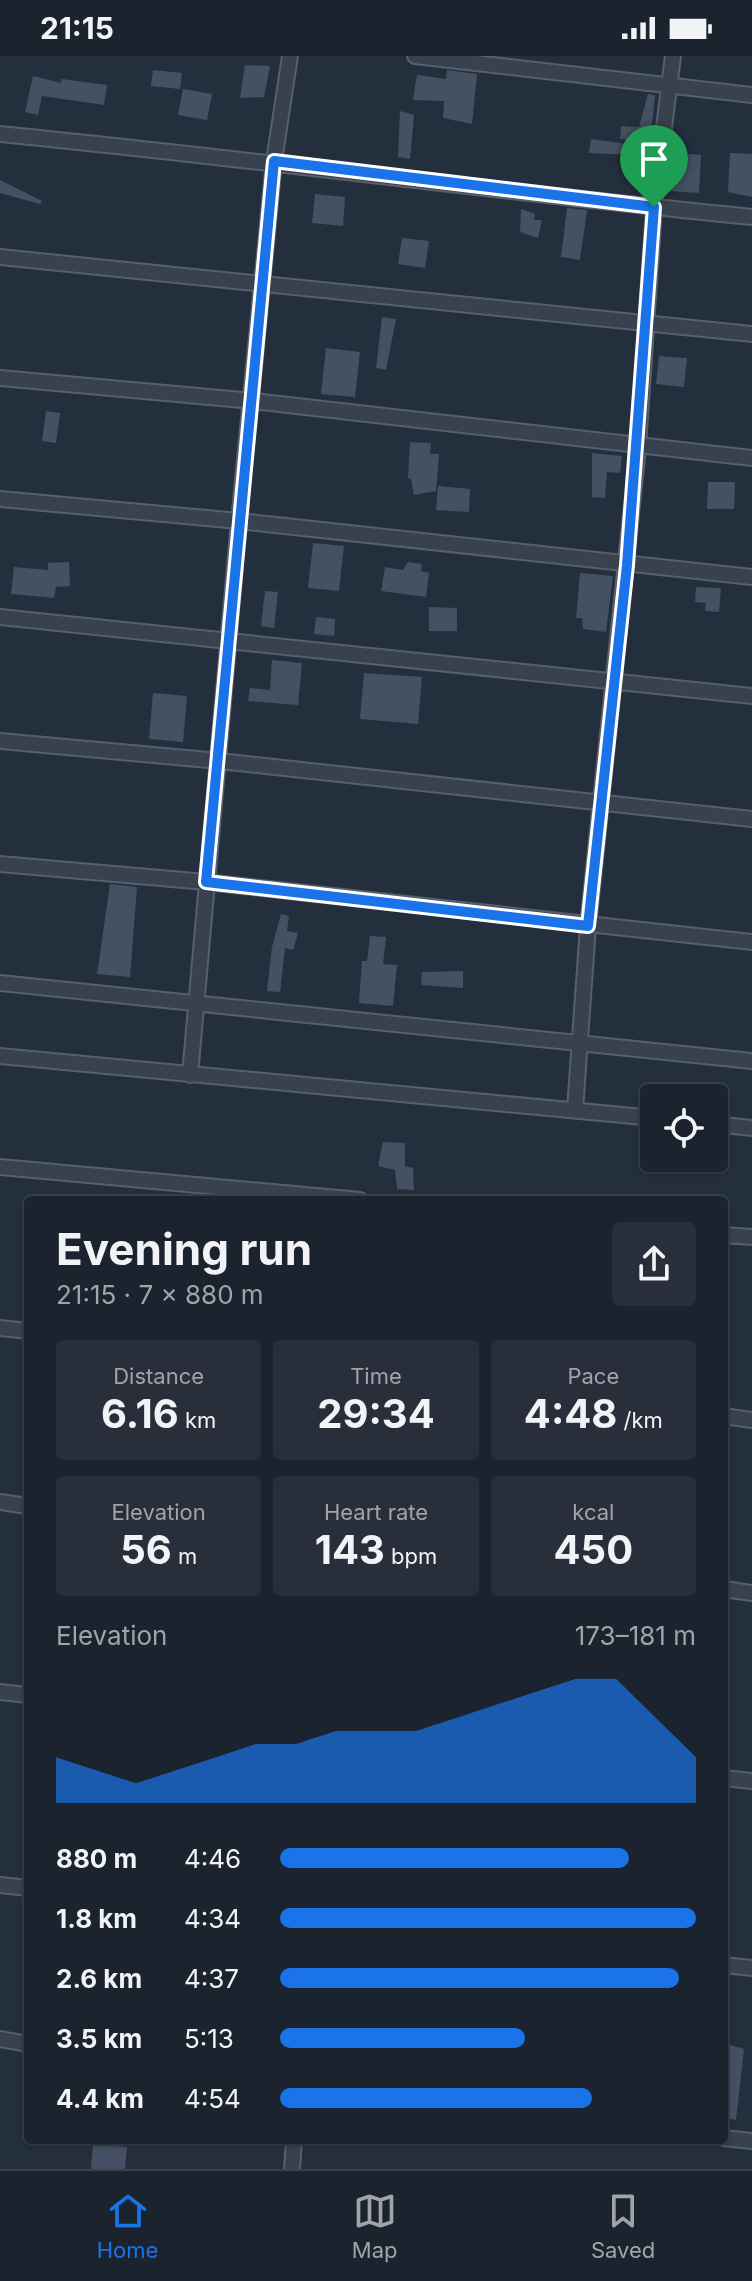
<!DOCTYPE html>
<meta charset="utf-8">
<style>
:root{--surface:#1b232e;--page:#282f3a;--text:#f1f3f6;--muted:#a0a4aa;--line:#39404a;--accent:#1a73e8}
body{margin:0;font-family:Inter,sans-serif;background:var(--page);color:var(--text);height:100vh;display:flex;flex-direction:column;font-size:30px;white-space:nowrap}
*{box-sizing:border-box;margin:0}
p{font-size:26px;color:var(--muted)}
.icon{flex:none;width:44px;height:44px;fill:none;stroke:currentColor;stroke-width:2;stroke-linecap:round;stroke-linejoin:round}
.map{position:relative;flex:1;overflow:hidden}
.panel{position:absolute;left:24px;top:1140px;width:704px;height:948px;display:flex;flex-direction:column;background:var(--surface);border-radius:8px;box-shadow:0 2px 6px #0004,0 0 0 2px var(--line)}
.panel>*{flex:none}
.fabs{position:absolute;left:640px;top:1028px;display:grid;gap:16px}
.fabs a{display:grid;place-items:center;width:88px;height:88px;border-radius:8px;background:var(--surface);box-shadow:0 2px 6px #0004,0 0 0 2px var(--line);font-size:40px}
.pin{position:absolute;display:grid;place-items:center;width:68px;height:68px;color:#fff;margin:-82px -34px;border-radius:50% 50% 50% 0;rotate:-45deg;box-shadow:0 0 8px #0007}
.pin .icon{rotate:45deg}
.round{display:grid;place-items:center;flex:none;width:84px;height:84px;border-radius:8px;background:var(--page)}
.summary{display:flex;align-items:center;justify-content:space-between;height:136px;padding:0 32px}
h1{font-size:44px;font-weight:700;line-height:60px}
.stats{display:grid;grid-template-columns:repeat(3,1fr);gap:12px;height:136px;padding:8px 32px}
.stats div{display:grid;align-content:center;border-radius:8px;background:var(--page);text-align:center}
.stats b{font-size:40px;font-weight:700}
.stats small{font-size:22px;font-weight:400}
.stats p{font-size:22px}
.chart{height:224px;padding:16px 32px}
.chart p{display:flex;justify-content:space-between}
.chart svg{width:100%;height:144px;margin-top:8px;fill:var(--accent);opacity:.7}
ul{padding:0 32px;list-style:none;font-size:26px}
li{display:grid;grid-template-columns:128px 96px 1fr;align-items:center;height:60px}
li i{height:20px;border-radius:10px;background:var(--accent)}
.status{display:flex;justify-content:space-between;align-items:center;height:56px;padding:0 40px;background:var(--surface);direction:ltr}
.status svg{height:22px;fill:currentColor}
.menu{display:flex;justify-content:space-around;align-items:center;height:112px;border-top:2px solid var(--line);background:var(--surface);font-size:22px;color:var(--muted)}
.menu a{display:grid;justify-items:center;gap:4px}
.menu .current{color:var(--accent)}
.map>svg:first-child{display:block}
.building{fill:#455162}
.lines{fill:none;stroke-linecap:round;stroke-linejoin:round}
.minor-casing{stroke:#565f6c;stroke-width:18}
.minor{stroke:#38414e;stroke-width:14}
.route-casing{stroke:#fff;stroke-width:16}
.route{stroke:#1a73e8;stroke-width:10}
</style>
<div class="status"><b>21:15</b><svg viewBox="0 0 49 12"><path d="M0 12V9h3v3zM5 12V6h3v6zM10 12V3h3v9zM15 12V0h3v12zM26 1h20v11H26zM47 4h2v5h-2z"/></svg></div>
<div class="map">
<svg width="752" height="2113" viewBox="0 0 752 2113">
<rect width="100%" height="100%" fill="#242f3e"/>
<!-- building -->
<path class="building" d="M245 9 270 10 264 41 240 42Z
M153 14 182 17 180 33 151 30Z
M447 14 477 18 472 68 443 62 444 45 413 44 417 19 446 23Z
M33 20 61 27 62 23 107 29 104 49 42 40 38 59 25 56Z
M183 33 212 38 207 64 178 59Z
M648 38 655 39 650 86 620 83 621 70 639 71Z
M400 55 414 59 410 103 398 101Z
M591 83 635 89 634 99 589 97Z
M674 97 701 99 699 137 670 135Z
M730 97 752 98V141L728 136Z
M0 124 42 145 40 148 0 137Z
M315 138 345 141 343 170 312 167Z
M567 152 587 154 580 204 561 201Z
M521 153 535 158 534 164H542L538 182 520 176Z
M402 182 429 185 425 212 398 208Z
M382 261 396 263 386 314 376 312Z
M326 292 360 296 355 341 321 338Z
M659 300 687 302 684 331 656 328Z
M46 355 60 357 56 387 42 385Z
M410 386 431 387 430 398H439L436 435 414 439 411 423 408 422Z
M592 397 622 400 620 417 607 416 605 442 592 441Z
M708 426H735L734 453H707Z
M438 430 470 433 469 456 436 454Z
M313 487 344 490 339 535 308 532Z
M69 506 70 530 56 531 54 542 11 538 14 511 48 514V507Z
M408 506 422 508 421 515 429 517 426 541 381 535 385 511 403 514Z
M580 517 613 520 606 576 583 573 582 562H576Z
M696 531 721 532 719 556 705 555 706 547 695 546Z
M265 535 278 536 274 572 261 570Z
M429 551 457 552V575H429Z
M316 561 335 563 334 580 314 578Z
M272 604 302 607 298 649 248 645 250 632 270 634Z
M364 617 422 621 418 668 360 663Z
M153 637 187 640 183 686 149 683Z
M110 828 137 831 130 921 97 918Z
M281 858 289 860 287 875 298 877 293 894 285 892 280 936 267 935 272 891Z
M370 880 386 881 383 908 397 909 393 950 359 947 362 905H367Z
M463 915V932L421 929 422 916Z
M383 1086 405 1087V1110L413 1112 414 1134 397 1133 395 1114 378 1110Z
M724 1987 744 1993 736 2064 724 2061Z
M93 2089 127 2091 125 2113H91Z"/>
<g class="lines">
<!-- minor casing -->
<g class="minor-casing">
<path id="minor" d="M415 0 752 39
M0 78C251 103 501 136 752 161
M0 201 752 278
M0 322 253 345 752 402
M0 443 239 465 752 521
M0 561 752 640
M0 685 219 705 752 763
M0 808 206 826 752 886
M0 927 752 1005
M0 1000 654 1062
M190 1019 239 465 274 105 290 0
M575 1054 588 870 638 391 654 151 673 0
M714 1068 752 1072
M0 1111 360 1144
M724 1179 752 1181
M0 1272 28 1275
M724 1360 752 1364
M0 1446 28 1450
M724 1533 752 1537
M0 1636 28 1639
M724 1722 752 1725
M0 1829 28 1832
M724 1909 752 1912
M0 1983 28 1988
M724 2082 752 2085
M292 2113 294 2084"/>
</g>
<!-- minor -->
<use href="#minor" class="minor"/>
</g>
<g class="lines">
<!-- route casing -->
<g class="route-casing">
<path id="route" d="M274 105 654 151 627 509 588 870 206 826Z"/>
</g>
<!-- route -->
<use href="#route" class="route"/>
</g>
</svg>
<div class="fabs">
<a><svg class="icon" aria-label="locate" viewBox="0 0 24 24"><circle cx="12" cy="12" r="6"/><path d="M12 2v4M12 18v4M2 12h4M18 12h4"/></svg></a>
</div>
<div class="pin" style="left:654px;top:151px;background:#1e9e55"><svg class="icon" aria-label="arrive" viewBox="0 0 24 24"><path d="M6 21V4h12l-3 4 3 4H6"/></svg></div>
<section class="panel">
<div class="summary"><div><h1>Evening run</h1><p>21:15 · 7 × 880 m</p></div><a class="round"><svg class="icon" aria-label="share" viewBox="0 0 24 24"><path d="M12 15V3M7 8l5-5 5 5M5 13v7h14v-7"/></svg></a></div>
<div class="stats">
<div><p>Distance</p><b>6.16<small> km</small></b></div>
<div><p>Time</p><b>29:34</b></div>
<div><p>Pace</p><b>4:48<small> /km</small></b></div>
</div>
<div class="stats">
<div><p>Elevation</p><b>56<small> m</small></b></div>
<div><p>Heart rate</p><b>143<small> bpm</small></b></div>
<div><p>kcal</p><b>450</b></div>
</div>
<div class="chart"><p><span>Elevation</span>173–181 m</p>
<svg viewBox="0 0 160 44" preserveAspectRatio="none"><path d="M0 44V30L10 34L20 38L30 34L40 30L50 26L60 26L70 22L80 22L90 22L100 18L110 14L120 10L130 6L140 6L150 18L160 30V44z"/></svg>
</div>
<ul>
<li><b>880 m</b>4:46<i style="width:84%"></i></li>
<li><b>1.8 km</b>4:34<i style="width:100%"></i></li>
<li><b>2.6 km</b>4:37<i style="width:96%"></i></li>
<li><b>3.5 km</b>5:13<i style="width:59%"></i></li>
<li><b>4.4 km</b>4:54<i style="width:75%"></i></li>
</ul>
</section>
</div>
<nav class="menu">
<a class="current"><svg class="icon" aria-label="home" viewBox="0 0 24 24"><path d="M3 11l9-7 9 7M6 9v11h12V9"/></svg>Home</a>
<a><svg class="icon" aria-label="map" viewBox="0 0 24 24"><path d="M3 6l6-2 6 2 6-2v14l-6 2-6-2-6 2zM9 4v14M15 6v14"/></svg>Map</a>
<a><svg class="icon" aria-label="saved" viewBox="0 0 24 24"><path d="M7 4h10v16l-5-4-5 4z"/></svg>Saved</a>
</nav>
